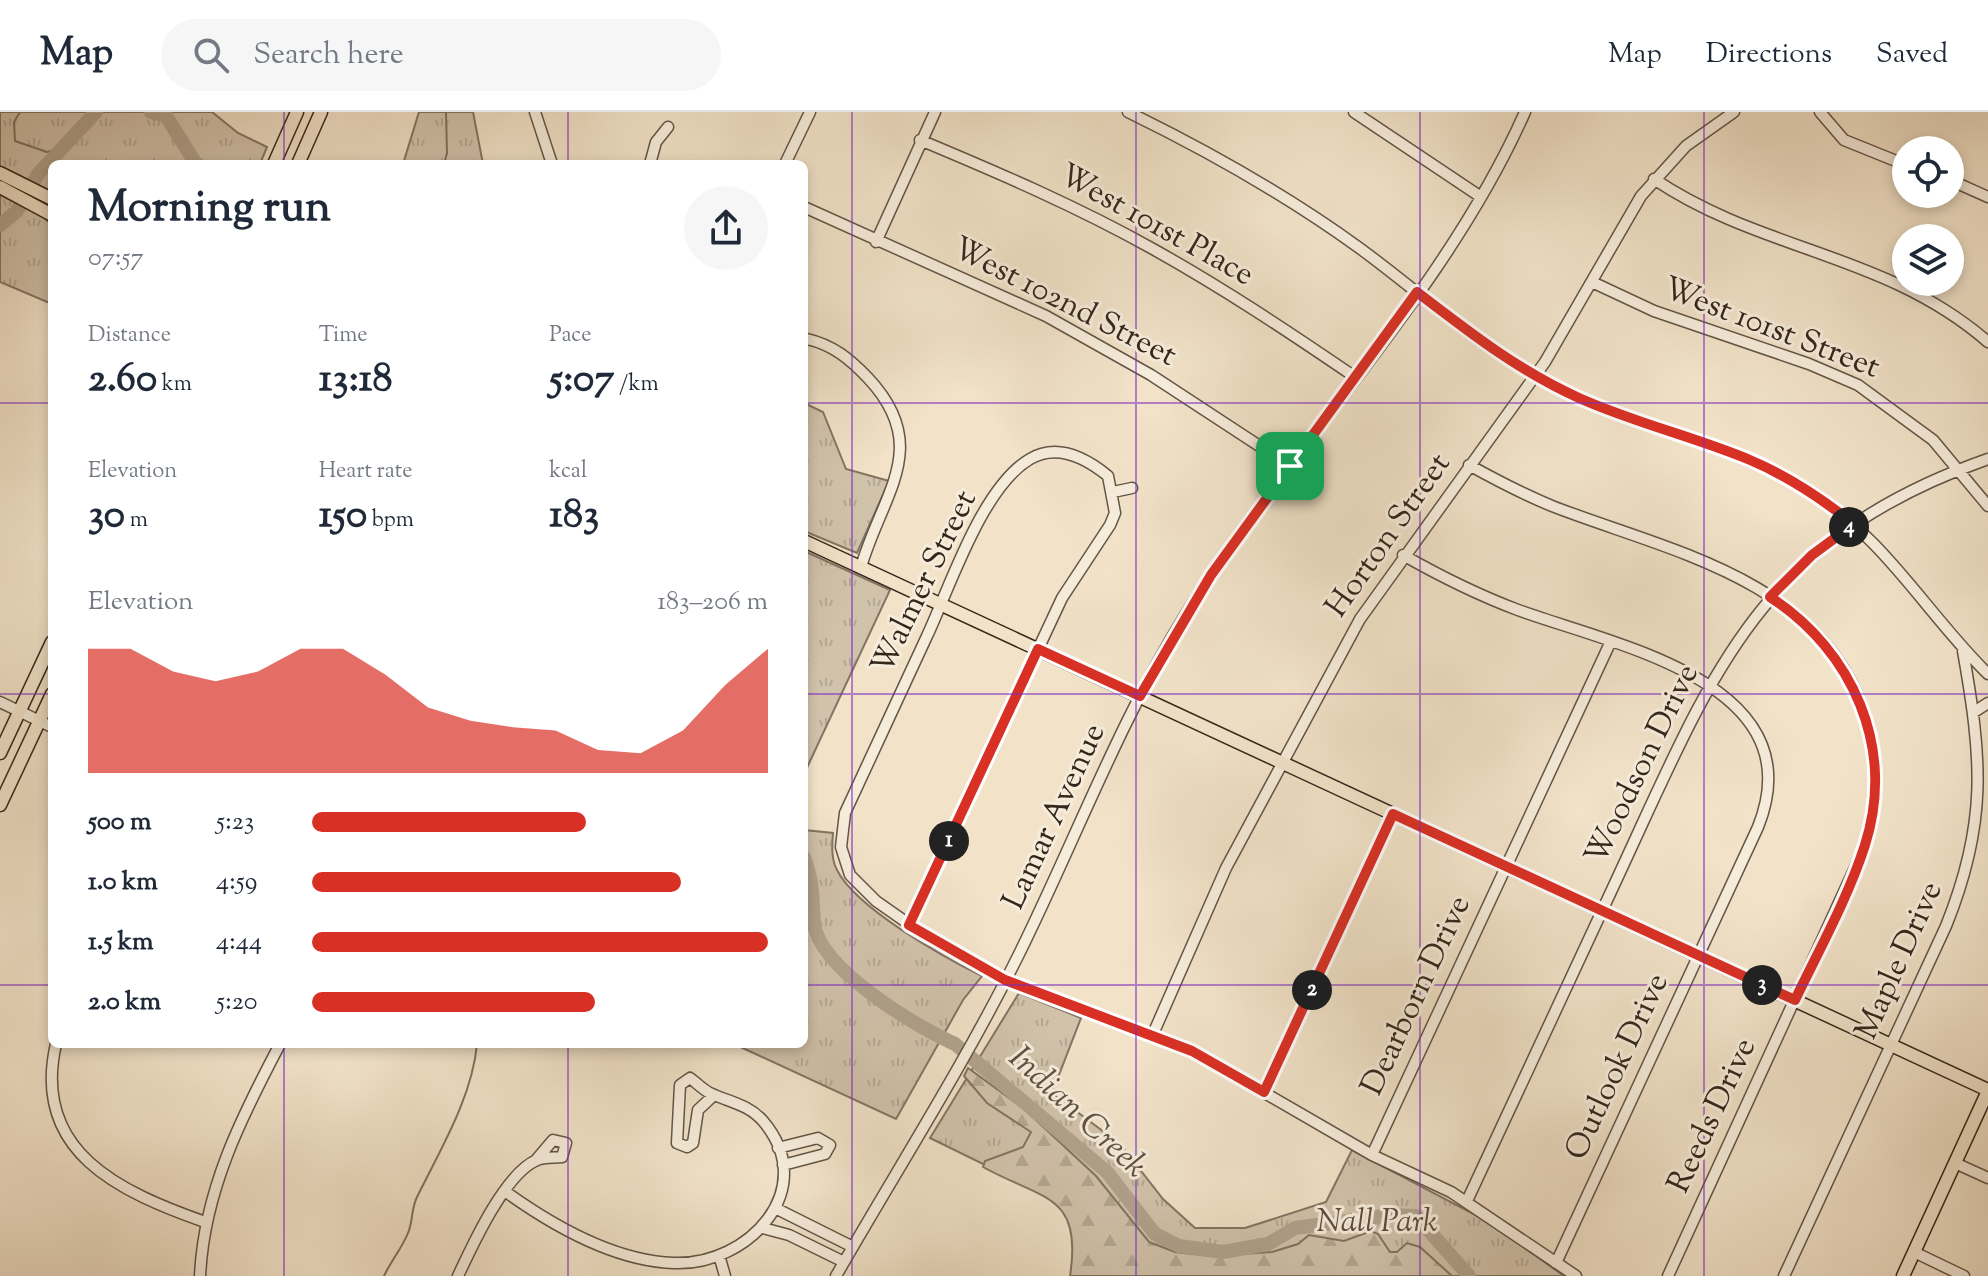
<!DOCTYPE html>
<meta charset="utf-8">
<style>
:root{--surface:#fff;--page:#f6f6f7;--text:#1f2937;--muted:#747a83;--line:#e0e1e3;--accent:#d93025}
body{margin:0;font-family:"Sorts Mill Goudy",serif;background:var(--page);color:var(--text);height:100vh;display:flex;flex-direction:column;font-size:30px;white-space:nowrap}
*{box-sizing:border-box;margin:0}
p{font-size:26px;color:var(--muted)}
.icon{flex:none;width:44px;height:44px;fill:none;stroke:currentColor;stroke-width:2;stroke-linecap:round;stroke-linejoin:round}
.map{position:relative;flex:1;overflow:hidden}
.drawer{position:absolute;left:48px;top:48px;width:760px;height:888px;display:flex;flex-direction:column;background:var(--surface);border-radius:12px;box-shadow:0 4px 12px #0003}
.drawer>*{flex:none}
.buttons{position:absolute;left:1892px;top:24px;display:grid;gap:16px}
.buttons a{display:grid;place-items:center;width:72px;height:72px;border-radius:50%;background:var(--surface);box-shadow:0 4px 12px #0003;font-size:40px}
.pin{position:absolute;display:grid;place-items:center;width:68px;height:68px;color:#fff;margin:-34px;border-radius:16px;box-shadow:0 4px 12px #0006}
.km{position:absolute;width:40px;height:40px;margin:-20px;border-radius:50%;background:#222;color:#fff;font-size:22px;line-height:40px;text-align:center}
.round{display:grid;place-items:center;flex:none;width:84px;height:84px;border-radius:42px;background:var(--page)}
.summary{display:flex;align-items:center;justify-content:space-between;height:136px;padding:0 40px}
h1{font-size:44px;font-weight:700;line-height:60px}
.stats{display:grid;grid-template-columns:repeat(3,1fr);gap:12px;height:136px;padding:8px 40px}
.stats div{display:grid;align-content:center}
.stats b{font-size:40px;font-weight:700}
.stats small{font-size:22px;font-weight:400}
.stats p{font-size:22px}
.chart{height:224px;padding:16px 40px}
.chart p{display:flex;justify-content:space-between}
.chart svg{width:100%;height:144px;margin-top:8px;fill:var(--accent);opacity:.7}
ul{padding:0 40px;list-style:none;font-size:26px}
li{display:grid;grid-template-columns:128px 96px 1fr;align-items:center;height:60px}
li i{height:20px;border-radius:10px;background:var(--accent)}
header{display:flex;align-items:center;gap:48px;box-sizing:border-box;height:112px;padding:0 40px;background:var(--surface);border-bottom:2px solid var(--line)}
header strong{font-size:38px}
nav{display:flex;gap:44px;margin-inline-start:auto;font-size:28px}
.search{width:560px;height:72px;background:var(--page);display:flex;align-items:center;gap:20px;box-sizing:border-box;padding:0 28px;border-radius:44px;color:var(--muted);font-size:30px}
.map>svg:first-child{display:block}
.grass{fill:url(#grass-tufts);stroke:#837463;stroke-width:2}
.forest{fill:url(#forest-firs);stroke:#837463;stroke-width:2}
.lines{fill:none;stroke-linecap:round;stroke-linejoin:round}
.stream{stroke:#7f705f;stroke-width:2}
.river{stroke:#b1a28d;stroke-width:14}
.minor-casing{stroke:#645546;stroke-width:13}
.major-casing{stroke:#35261b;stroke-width:15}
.minor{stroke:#f6ecdb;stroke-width:10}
.major{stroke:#f1e2c8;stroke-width:12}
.route-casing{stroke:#fff;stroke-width:16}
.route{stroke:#d93025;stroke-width:10}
.grid{fill:none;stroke:#7b2cbf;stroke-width:2;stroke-opacity:0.55}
.labels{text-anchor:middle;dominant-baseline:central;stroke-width:6;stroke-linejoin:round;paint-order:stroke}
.street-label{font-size:32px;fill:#35261b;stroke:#f6ecdb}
.park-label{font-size:32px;font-style:italic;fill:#5c4d3f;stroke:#f6ecdb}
.water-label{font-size:34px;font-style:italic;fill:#605143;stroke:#f6ecdb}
</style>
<header>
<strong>Map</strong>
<div class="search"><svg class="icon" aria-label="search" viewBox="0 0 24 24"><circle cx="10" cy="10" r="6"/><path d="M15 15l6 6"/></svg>Search here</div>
<nav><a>Map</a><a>Directions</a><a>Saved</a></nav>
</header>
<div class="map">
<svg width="1988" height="1164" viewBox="0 0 1988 1164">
<defs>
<pattern id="grass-tufts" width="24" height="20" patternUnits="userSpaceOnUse" patternTransform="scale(2)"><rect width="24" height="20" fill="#d1c2ab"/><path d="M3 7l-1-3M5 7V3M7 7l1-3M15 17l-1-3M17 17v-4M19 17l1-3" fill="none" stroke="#b4a793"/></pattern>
<pattern id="forest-firs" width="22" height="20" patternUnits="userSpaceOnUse" patternTransform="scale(2)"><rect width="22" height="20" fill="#d1c2ab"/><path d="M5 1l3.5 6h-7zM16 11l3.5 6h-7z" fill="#b4a793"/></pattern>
</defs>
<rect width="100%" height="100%" fill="#f1e2c8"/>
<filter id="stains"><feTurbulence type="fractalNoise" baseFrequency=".0025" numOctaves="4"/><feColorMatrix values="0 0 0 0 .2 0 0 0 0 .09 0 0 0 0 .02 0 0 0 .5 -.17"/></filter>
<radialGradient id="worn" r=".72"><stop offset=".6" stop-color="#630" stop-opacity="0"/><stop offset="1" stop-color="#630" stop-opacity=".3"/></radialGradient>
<!-- grass -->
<path class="grass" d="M0 0H212L238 21 267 35 260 52H52V80L0 54Z
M419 0H473L483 52H403Z
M0 83 40 102 52 113V192L0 170Z
M804 291 823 300 846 357 889 369 857 441 804 419Z
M804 439 890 478 804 662Z
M804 718 833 721C832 734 831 747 837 758 856 796 943 845 982 864L963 888 896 1007 734 932H804Z
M1019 881 1081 906 1052 981 1120 1032 1163 1087 1195 1116H1245L1326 1090 1352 1038 1489 1110 1564 1164H1099L1067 1093 930 1026Z"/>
<!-- forest -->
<path class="forest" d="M968 956 1024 997 1096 1064 1149 1130 1175 1140 1211 1144 1272 1140 1298 1132 1309 1123 1344 1129 1371 1119 1378 1122 1390 1140H1397L1407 1131 1420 1135 1452 1164H1070C1083 1081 1042 1088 983 1055L985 1049 1023 1035 1031 1020 987 991 964 964Z"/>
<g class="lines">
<!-- stream -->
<path class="stream" d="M20 0 14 10 15 29 47 40 58 38
M444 52 447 41 446 0
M384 1164C391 1149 402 1136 408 1121 413 1110 411 1097 417 1085 440 1038 472 986 477 932"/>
<!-- river -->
<path class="river" d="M151 0 166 4 196 52
M0 113 17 99 38 62 96 0
M804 745C814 774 812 783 814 811 819 857 917 915 955 932L1107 1060 1155 1122 1179 1134 1223 1140 1268 1132 1295 1116 1390 1103 1416 1104 1469 1164"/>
<!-- minor casing -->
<g class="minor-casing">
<path id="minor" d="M535 0 552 52
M1128 0C1208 39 1286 83 1358 135 1405 169 1449 209 1498 241 1537 266 1578 287 1622 303 1685 327 1749 343 1807 378 1886 426 1925 500 1988 562
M1354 0 1481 85
M1820 0 1844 28 1906 53
M920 28C999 61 1078 95 1153 137 1223 176 1289 220 1355 265
M650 52 656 30 668 15
M785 52 810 0
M1654 67C1762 140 1886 141 1988 230
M1950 68 1988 85
M804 95 1046 204 1151 263 1290 354
M876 130 935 0
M1592 170 1654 199 1809 252 1858 273 1933 328 1988 394
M807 227C833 233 850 247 868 266 933 335 882 382 861 455
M1469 353C1496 368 1523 382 1552 394 1662 437 1805 463 1858 584 1879 633 1879 683 1865 734L1668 1164
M1113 380 1132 376
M1403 443C1440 464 1478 483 1518 498 1613 533 1816 570 1758 715L1556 1151
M0 590 52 615
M1974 600 1988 591
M909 813 1062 486 1110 413 1115 401 1108 364C1086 346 1057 331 1030 347 982 375 950 475 927 524 900 583 872 642 845 701L841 735 850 763 876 789 933 829 1005 868 1192 939 1372 1043 1451 1080 1576 1164
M1153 922 1226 756 1360 507 1545 250 1641 84 1686 34 1734 0
M56 932C31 1040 120 1080 205 1110
M1264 980 1393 702
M778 1036 818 1026 830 1033 825 1042 783 1053
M1372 1043 1611 529
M1955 1051 1988 1066
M506 1080C552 1113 615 1149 674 1151 748 1154 821 1077 763 1009 748 992 729 990 710 981 702 977 697 971 690 966L680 973 677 1031 687 1035 693 1031 698 998 714 983
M1467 1089C1517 983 1566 877 1615 771 1711 565 1755 429 1988 347
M775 1096 853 1135
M763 1116 789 1123 844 1150
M1914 1140 1964 1164
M719 1143 725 1164
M200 1164C204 1079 241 1006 280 932
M458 1164C472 1134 505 1061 537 1048 544 1045 555 1046 562 1045L566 1031 553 1028 536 1048
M836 1164C898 1056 966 950 1021 838 1076 726 1120 608 1186 502 1290 333 1445 181 1525 0
M1784 1164 1946 814C1988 710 1982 647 1963 539"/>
</g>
<!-- major casing -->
<g class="major-casing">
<path id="major" d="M274 52 297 0
M298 52 321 0
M0 61 52 87
M0 75 52 103
M804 429 1988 978
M0 641 52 530
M0 693 52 582
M1903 1164 1988 979"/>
</g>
<!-- minor -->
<use href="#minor" class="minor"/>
<!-- major -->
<use href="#major" class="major"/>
</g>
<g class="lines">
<!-- route casing -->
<g class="route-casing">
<path id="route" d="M1417 180C1469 220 1519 259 1579 286 1635 311 1695 325 1750 348 1788 364 1822 387 1854 412L1812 443 1770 485C1853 539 1896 636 1865 733 1848 786 1819 838 1795 888L1393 702 1264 980 1192 939 1005 868 909 813 1038 537 1140 584 1211 463Z"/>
</g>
<!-- route -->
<use href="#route" class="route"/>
</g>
<!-- grid -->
<path class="grid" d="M284 0V52M568 0V52M852 0V1164M1136 0V1164M1420 0V1164M1704 0V1164M0 291H52M804 291H1988M0 582H52M804 582H1988M0 873H52M804 873H1988M284 932V1164M568 932V1164"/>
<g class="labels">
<!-- street labels -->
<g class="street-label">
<text transform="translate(1156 114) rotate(29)">West 101st Place</text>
<text transform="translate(1064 191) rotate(27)">West 102nd Street</text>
<text transform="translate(1771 217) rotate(21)">West 101st Street</text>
<text transform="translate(1389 424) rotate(-55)">Horton Street</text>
<text transform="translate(925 471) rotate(-64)">Walmer Street</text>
<text transform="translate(1643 653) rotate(-64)">Woodson Drive</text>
<text transform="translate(1055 705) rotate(-65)">Lamar Avenue</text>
<text transform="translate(1900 849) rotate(-66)">Maple Drive</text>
<text transform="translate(1417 884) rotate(-65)">Dearborn Drive</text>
<text transform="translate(1618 955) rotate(-65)">Outlook Drive</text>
<text transform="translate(1713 1004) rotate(-65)">Reeds Drive</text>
</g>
<!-- park labels -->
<g class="park-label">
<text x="1377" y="1111">Nall Park</text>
</g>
<!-- water labels -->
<g class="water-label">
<text transform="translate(1077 1001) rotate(43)">Indian Creek</text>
</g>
</g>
<rect width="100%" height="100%" filter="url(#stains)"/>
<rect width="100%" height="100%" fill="url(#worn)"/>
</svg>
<div class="buttons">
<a><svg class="icon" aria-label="locate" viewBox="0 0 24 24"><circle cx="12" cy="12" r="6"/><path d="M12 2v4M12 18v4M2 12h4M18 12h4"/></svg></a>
<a><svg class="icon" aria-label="layers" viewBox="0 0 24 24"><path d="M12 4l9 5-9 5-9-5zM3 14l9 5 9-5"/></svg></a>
</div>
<div class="pin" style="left:1290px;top:354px;background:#1e9e55"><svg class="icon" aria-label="arrive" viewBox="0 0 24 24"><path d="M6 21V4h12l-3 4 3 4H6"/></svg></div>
<b class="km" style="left:949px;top:729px">1</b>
<b class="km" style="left:1312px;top:878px">2</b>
<b class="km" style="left:1762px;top:873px">3</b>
<b class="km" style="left:1849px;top:415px">4</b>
<section class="drawer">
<div class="summary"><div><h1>Morning run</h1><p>07:57</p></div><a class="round"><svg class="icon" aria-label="share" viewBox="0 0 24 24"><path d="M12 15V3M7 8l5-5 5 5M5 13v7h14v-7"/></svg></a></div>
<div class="stats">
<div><p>Distance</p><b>2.60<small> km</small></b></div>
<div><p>Time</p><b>13:18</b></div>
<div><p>Pace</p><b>5:07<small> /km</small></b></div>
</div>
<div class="stats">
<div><p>Elevation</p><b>30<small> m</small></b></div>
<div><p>Heart rate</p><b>150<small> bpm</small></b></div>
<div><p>kcal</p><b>183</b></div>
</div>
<div class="chart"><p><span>Elevation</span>183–206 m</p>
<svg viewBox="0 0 160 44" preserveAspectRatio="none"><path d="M0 44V6L10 6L20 13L30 16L40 13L50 6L60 6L70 14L80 24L90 28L100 30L110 31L120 37L130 38L140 31L150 17L160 6V44z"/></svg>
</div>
<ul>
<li><b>500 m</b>5:23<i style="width:60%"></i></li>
<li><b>1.0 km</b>4:59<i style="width:81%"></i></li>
<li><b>1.5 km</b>4:44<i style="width:100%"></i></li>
<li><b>2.0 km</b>5:20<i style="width:62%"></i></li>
</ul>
</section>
</div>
